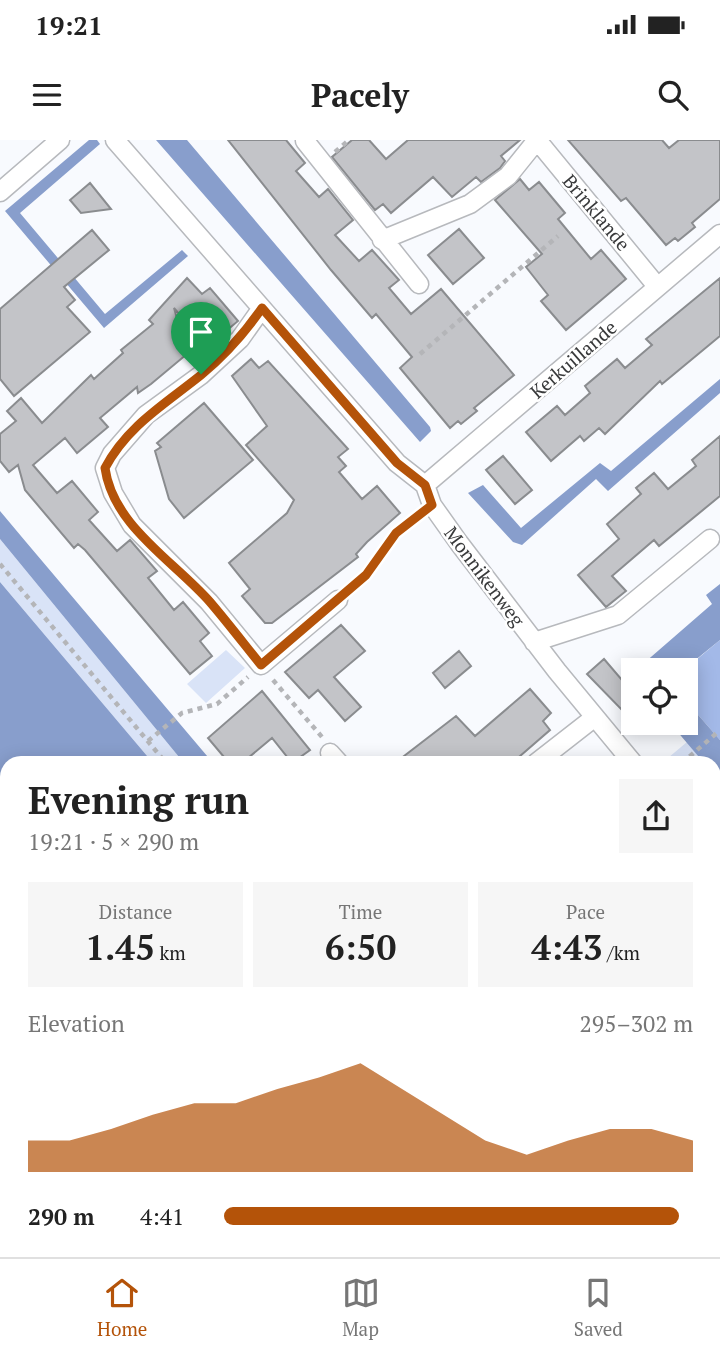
<!DOCTYPE html>
<meta charset="utf-8">
<style>
:root{--surface:#fff;--page:#f6f6f6;--text:#222;--muted:#767676;--line:#e0e0e0;--accent:#b45309}
body{margin:0;font-family:"PT Serif",serif;background:var(--page);color:var(--text);height:100vh;display:flex;flex-direction:column;font-size:26px;white-space:nowrap}
*{box-sizing:border-box;margin:0}
p{font-size:23px;color:var(--muted)}
.icon{flex:none;width:38px;height:38px;fill:none;stroke:currentColor;stroke-width:2;stroke-linecap:round;stroke-linejoin:round}
.map{position:relative;flex:1;overflow:hidden}
.side{position:absolute;left:0px;top:616px;width:721px;height:502px;display:flex;flex-direction:column;background:var(--surface);border-radius:21px 21px 0 0;box-shadow:0 4px 18px #0003}
.side>*{flex:none}
.tools{position:absolute;left:621px;top:518px;display:grid;gap:14px}
.tools a{display:grid;place-items:center;width:77px;height:77px;border-radius:0px;background:var(--surface);box-shadow:0 4px 18px #0003;font-size:35px}
.pin{position:absolute;display:grid;place-items:center;width:60px;height:60px;color:#fff;margin:-72px -30px;border-radius:50% 50% 50% 0;rotate:-45deg;box-shadow:0 0 7px #0007}
.pin .icon{rotate:45deg}
.round{display:grid;place-items:center;flex:none;width:74px;height:74px;border-radius:0px;background:var(--page)}
.head{display:flex;align-items:center;justify-content:space-between;height:119px;padding:0 28px}
h1{font-size:38px;font-weight:800;line-height:52px}
.metrics{display:grid;grid-template-columns:repeat(3,1fr);gap:10px;height:119px;padding:7px 28px}
.metrics div{display:grid;align-content:center;border-radius:0px;background:var(--page);text-align:center}
.metrics b{font-size:35px;font-weight:800}
.metrics small{font-size:19px;font-weight:400}
.metrics p{font-size:19px}
.chart{height:196px;padding:14px 28px}
.chart p{display:flex;justify-content:space-between}
.chart svg{width:100%;height:126px;margin-top:7px;fill:var(--accent);opacity:.7}
ul{padding:0 28px;list-style:none;font-size:23px}
li{display:grid;grid-template-columns:112px 84px 1fr;align-items:center;height:52px}
li i{height:18px;border-radius:9px;background:var(--accent)}
.status{display:flex;justify-content:space-between;align-items:center;height:49px;padding:0 35px;background:var(--surface);direction:ltr}
.status svg{height:19px;fill:currentColor}
header{display:flex;justify-content:space-between;align-items:center;height:91px;padding:0 28px;background:var(--surface);font-size:32px;font-weight:800}
.tabs{display:flex;justify-content:space-around;align-items:center;height:98px;border-top:2px solid var(--line);background:var(--surface);font-size:19px;color:var(--muted)}
.tabs a{display:grid;justify-items:center;gap:4px}
.tabs .on{color:var(--accent)}
.map>svg:first-child{display:block}
.green{fill:#d9e3f7}
.forest{fill:#a3b9e8}
.water{fill:#889ecc}
.building{fill:#c3c4c8;stroke:#8a8c8f;stroke-width:2}
.lines{fill:none;stroke-linecap:round;stroke-linejoin:round}
.street-casing{stroke:#b7b9bd;stroke-width:21}
.path{stroke:#b4b5b8;stroke-width:4.5;stroke-dasharray:5 5;stroke-linecap:butt}
.street{stroke:#fff;stroke-width:18}
.route-casing{stroke:#fff;stroke-width:14}
.route{stroke:#b45309;stroke-width:9}
.labels{text-anchor:middle;dominant-baseline:central;stroke-width:5;stroke-linejoin:round;paint-order:stroke}
.street-label{font-size:19px;fill:#393a3b;stroke:#fff}
</style>
<div class="status"><b>19:21</b><svg viewBox="0 0 49 12"><path d="M0 12V9h3v3zM5 12V6h3v6zM10 12V3h3v9zM15 12V0h3v12zM26 1h20v11H26zM47 4h2v5h-2z"/></svg></div>
<header><svg class="icon" aria-label="menu" viewBox="0 0 24 24"><path d="M4 6h16M4 12h16M4 18h16"/></svg>Pacely<svg class="icon" aria-label="search" viewBox="0 0 24 24"><circle cx="10" cy="10" r="6"/><path d="M15 15l6 6"/></svg></header>
<div class="map">
<svg width="720" height="1117" viewBox="0 0 720 1117">
<rect width="100%" height="100%" fill="#f8fafe"/>
<!-- green -->
<path class="green" d="M0 399 184 623H153L0 442Z
M226 510 245 528 206 563 187 544Z
M687 602 704 623H662Z
M714 635 720 642V692L714 697Z
M0 676 7 686V749L0 740Z
M720 1026V1072L714 1077V1030Z
M291 1111H534L535 1112 534 1117H296Z
M613 1111H673L666 1117H611L609 1114Z"/>
<!-- forest -->
<path class="forest" d="M720 500V600L686 561V530H684Z
M319 1111H374L384 1117H322Z"/>
<!-- water -->
<path class="water" d="M89 0H97L100 4 20 73 105 174 182 110 188 116 104 188 5 71Z
M156 0H187L430 287 431 291 420 302Z
M720 239V253L608 351 596 339 522 405 513 402 468 353 483 345 521 388 600 323 611 331Z
M0 371 26 402 213 623H184L179 617 0 399Z
M0 442 153 623H7V686L0 676Z
M720 444V500L683 530H636L712 464 706 455Z
M686 561 720 600V642L714 635V623H704L670 583H686Z"/>
<!-- building -->
<path class="building" d="M228 0H286L305 23 296 31 319 57 328 49 353 80 335 95 359 121 372 110 399 140 389 148 411 174 441 149 514 235 474 268 477 271 461 284 458 281 450 288 400 228 412 217 376 174 372 178 331 130Z
M352 0H369L386 19 408 0H520L501 16 505 21 500 28 481 42 476 37 452 57 433 37 391 73 383 64 375 70 332 17Z
M568 0H662L669 8 679 0H720V59L692 83 695 87 678 101 675 98 666 105 626 58 621 61Z
M520 39 529 50 539 42 565 73 558 79 591 119 601 110 626 139 566 190 541 161 548 155 526 127 542 114 495 60Z
M90 43 111 69 81 73 70 60Z
M459 89 484 118 453 144 428 115Z
M92 90 109 110 64 147 75 160 67 167 90 192 14 256 0 239V169Z
M187 138 202 154 210 148 238 181 207 207 174 168 187 214 151 244 138 253 137 247 100 278 108 287 77 313 65 298 33 325 57 353 72 341 98 372 89 380 117 411 130 400 157 431 148 438 174 470 183 462 209 493 200 501 212 516 190 534 85 410 78 404 74 408 25 350 18 325 9 332 0 321V294L16 281 7 271 21 258 42 283 91 235 94 239 123 213 121 210 153 184 149 180Z
M720 138V196L662 244 660 241 605 294 599 288 584 301 580 296 551 321 526 292 557 266 565 275 590 253 585 246 617 219 625 228 652 205 646 199Z
M251 219 259 228 268 221 348 309 338 317 346 326 339 332 362 359 377 346 400 373 367 402 356 414 358 417 272 483H265L242 456 250 449 229 423 287 373 294 360 246 305 267 286 232 236Z
M204 263 253 320 184 378 169 359 155 311 161 307 157 303Z
M720 296V356L659 406 654 400 612 436 626 451 606 467 578 435 619 399 607 384 641 354 636 348 654 333 668 349 696 326 692 320Z
M503 316 532 350 515 364 486 330Z
M341 485 365 511 334 537 361 567 345 581 318 550 309 558 285 532Z
M459 511 471 526 445 548 433 533Z
M604 519 634 554V558L621 569 587 534Z
M530 549 551 573 543 581 550 590 512 623H395L456 576 475 596Z
M262 551 310 610 292 623 272 598 242 623H229L208 598Z"/>
<g class="lines">
<!-- street casing -->
<g class="street-casing">
<path id="street" d="M115 0 397 323 425 345 432 365 459 403 557 531 633 623
M537 0 656 145
M305 1 419 144
M0 52 60 0
M382 100 470 64 508 36 537 0
M262 168 240 199 201 235 146 275 112 314 105 328 113 353 132 385 209 462 261 525 338 460
M425 345 720 94
M534 502 618 475 710 399
M330 613 339 623
M536 623 595 577
M714 720 720 727
M0 801 7 810
M0 948 7 942
M714 1013 720 1008
M130 1117 137 1111
M586 1117 593 1111"/>
</g>
<!-- path -->
<path class="path" d="M335 12 349 0
M420 214 558 96
M0 424 166 623
M351 448C377 425 391 396 418 375
M273 540 322 597
M148 601 182 573 217 564 248 537
M682 623 719 591
M0 707 7 716
M714 798 720 790
M0 1072 7 1066"/>
<!-- street -->
<use href="#street" class="street"/>
</g>
<g class="lines">
<!-- route casing -->
<g class="route-casing">
<path id="route" d="M262 168 397 323 425 345 432 365 396 393 366 435 261 525C244 504 228 483 210 462 174 421 113 386 105 328 127 286 165 264 201 235 225 215 244 194 262 168Z"/>
</g>
<!-- route -->
<use href="#route" class="route"/>
</g>
<g class="labels">
<!-- street labels -->
<g class="street-label">
<text transform="translate(597 72) rotate(50)">Brinklande</text>
<text transform="translate(573 219) rotate(-41)">Kerkuillande</text>
<text transform="translate(485 436) rotate(53)">Monnikenweg</text>
</g>
</g>
</svg>
<div class="tools">
<a><svg class="icon" aria-label="locate" viewBox="0 0 24 24"><circle cx="12" cy="12" r="6"/><path d="M12 2v4M12 18v4M2 12h4M18 12h4"/></svg></a>
</div>
<div class="pin" style="left:201px;top:234px;background:#1e9e55"><svg class="icon" aria-label="arrive" viewBox="0 0 24 24"><path d="M6 21V4h12l-3 4 3 4H6"/></svg></div>
<section class="side">
<div class="head"><div><h1>Evening run</h1><p>19:21 · 5 × 290 m</p></div><a class="round"><svg class="icon" aria-label="share" viewBox="0 0 24 24"><path d="M12 15V3M7 8l5-5 5 5M5 13v7h14v-7"/></svg></a></div>
<div class="metrics">
<div><p>Distance</p><b>1.45<small> km</small></b></div>
<div><p>Time</p><b>6:50</b></div>
<div><p>Pace</p><b>4:43<small> /km</small></b></div>
</div>
<div class="chart"><p><span>Elevation</span>295–302 m</p>
<svg viewBox="0 0 160 44" preserveAspectRatio="none"><path d="M0 44V33L10 33L20 29L30 24L40 20L50 20L60 15L70 11L80 6L90 15L100 24L110 33L120 38L130 33L140 29L150 29L160 33V44z"/></svg>
</div>
<ul>
<li><b>290 m</b>4:41<i style="width:97%"></i></li>
</ul>
</section>
</div>
<nav class="tabs">
<a class="on"><svg class="icon" aria-label="home" viewBox="0 0 24 24"><path d="M3 11l9-7 9 7M6 9v11h12V9"/></svg>Home</a>
<a><svg class="icon" aria-label="map" viewBox="0 0 24 24"><path d="M3 6l6-2 6 2 6-2v14l-6 2-6-2-6 2zM9 4v14M15 6v14"/></svg>Map</a>
<a><svg class="icon" aria-label="saved" viewBox="0 0 24 24"><path d="M7 4h10v16l-5-4-5 4z"/></svg>Saved</a>
</nav>
